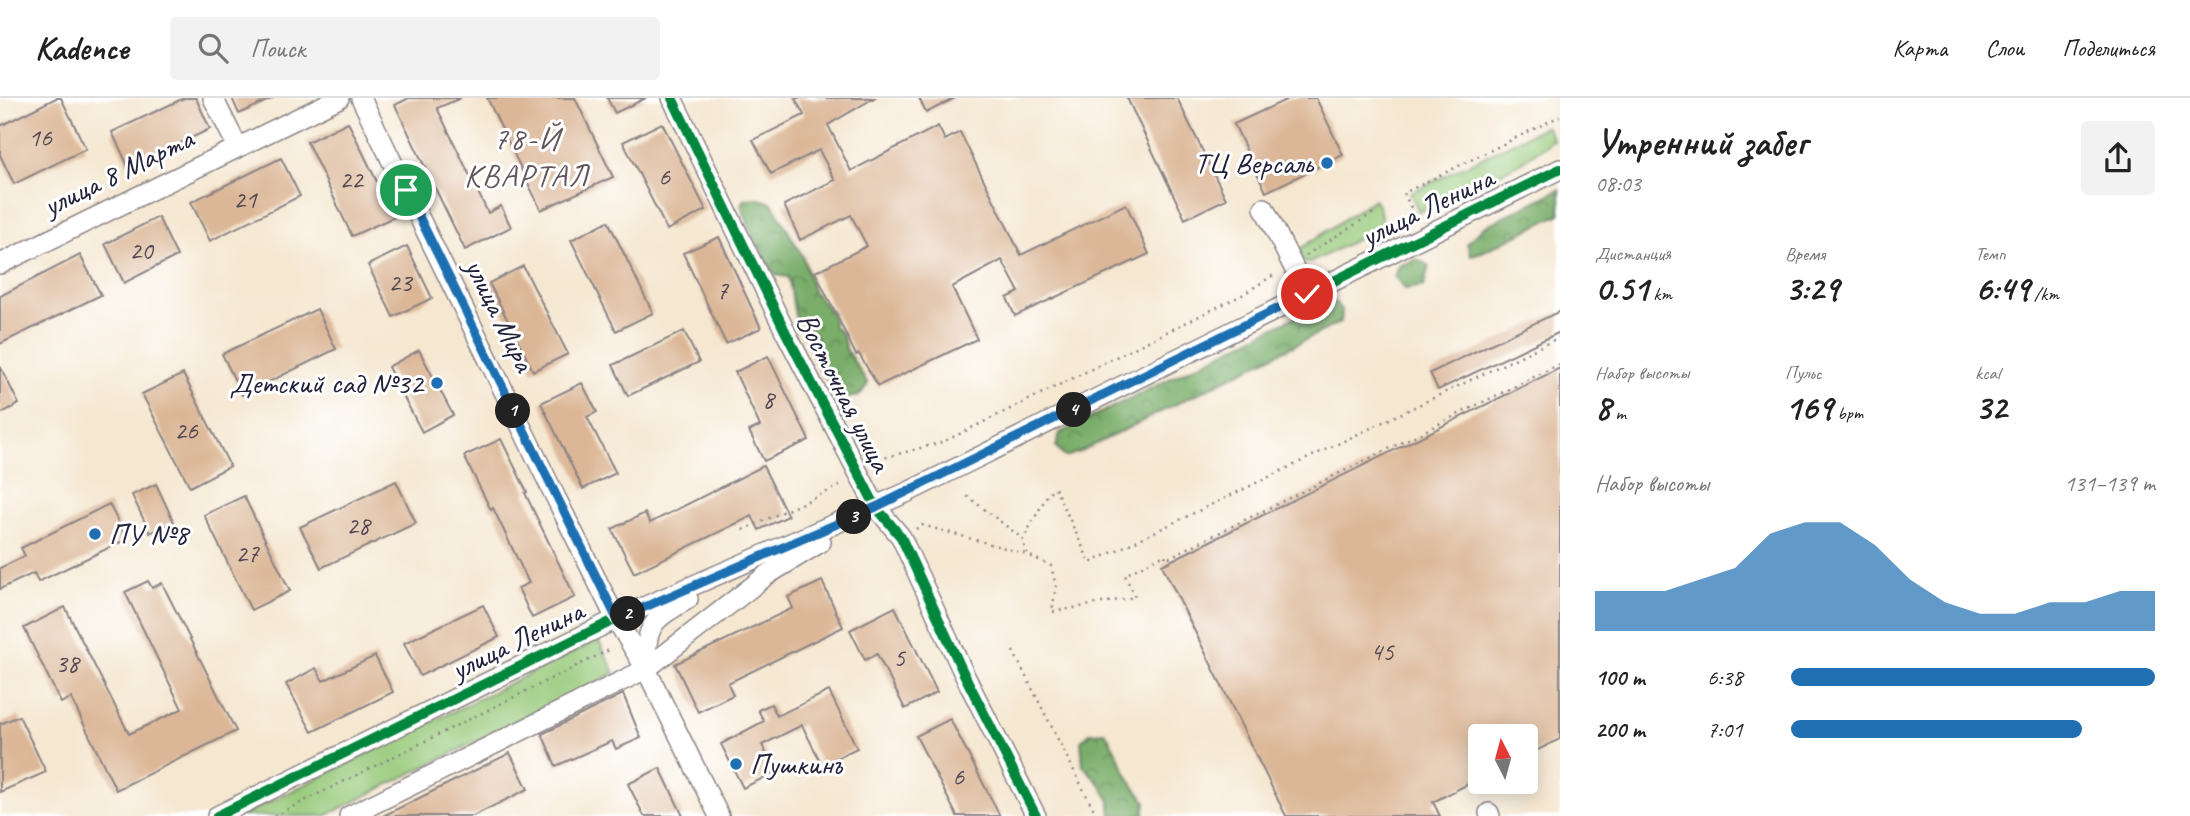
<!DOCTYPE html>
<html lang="ru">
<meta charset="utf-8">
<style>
:root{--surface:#fff;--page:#f2f2f2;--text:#222;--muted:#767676;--line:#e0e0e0;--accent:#1f6fb2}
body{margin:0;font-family:Caveat,sans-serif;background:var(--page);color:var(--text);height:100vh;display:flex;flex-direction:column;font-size:26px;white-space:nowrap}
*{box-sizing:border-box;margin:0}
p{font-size:23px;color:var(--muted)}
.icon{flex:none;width:38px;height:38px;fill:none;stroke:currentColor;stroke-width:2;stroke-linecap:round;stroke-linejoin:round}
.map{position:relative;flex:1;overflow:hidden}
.side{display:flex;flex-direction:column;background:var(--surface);width:630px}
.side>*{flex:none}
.needle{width:46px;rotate:354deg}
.fabs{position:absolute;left:1468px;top:626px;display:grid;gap:14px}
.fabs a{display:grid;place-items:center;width:70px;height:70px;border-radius:7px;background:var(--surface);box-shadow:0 4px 18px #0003;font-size:35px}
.pin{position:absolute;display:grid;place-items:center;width:60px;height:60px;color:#fff;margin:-30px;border:4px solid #fff;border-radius:50%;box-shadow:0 2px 7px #0007}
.km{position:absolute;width:35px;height:35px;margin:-18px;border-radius:50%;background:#222;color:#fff;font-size:19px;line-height:35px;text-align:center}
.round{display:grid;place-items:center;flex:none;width:74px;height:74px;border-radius:7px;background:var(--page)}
.headline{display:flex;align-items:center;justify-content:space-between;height:119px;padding:0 35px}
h1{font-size:38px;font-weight:700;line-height:52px}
.stats{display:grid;grid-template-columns:repeat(3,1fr);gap:10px;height:119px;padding:7px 35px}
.stats div{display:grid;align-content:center}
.stats b{font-size:35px;font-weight:700}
.stats small{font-size:19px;font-weight:400}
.stats p{font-size:19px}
.chart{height:196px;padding:14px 35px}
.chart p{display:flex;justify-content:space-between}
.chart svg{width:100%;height:126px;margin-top:7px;fill:var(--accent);opacity:.7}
ul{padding:0 35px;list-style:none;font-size:23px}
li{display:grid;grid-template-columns:112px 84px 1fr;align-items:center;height:52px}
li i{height:18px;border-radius:9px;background:var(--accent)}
header{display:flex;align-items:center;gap:42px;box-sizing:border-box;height:98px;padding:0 35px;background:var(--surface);border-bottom:2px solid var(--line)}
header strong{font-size:33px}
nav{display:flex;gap:38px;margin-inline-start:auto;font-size:24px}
.search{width:490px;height:63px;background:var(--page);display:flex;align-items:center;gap:18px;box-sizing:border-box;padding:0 24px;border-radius:7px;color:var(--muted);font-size:26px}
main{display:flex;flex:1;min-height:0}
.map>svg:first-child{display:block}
.grass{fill:#97c979;stroke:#5c765a;stroke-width:2}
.forest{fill:url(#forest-crowns);stroke:#4e6852;stroke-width:2}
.building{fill:#dcb797}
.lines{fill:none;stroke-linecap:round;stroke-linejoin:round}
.minor-casing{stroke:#8c8486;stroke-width:22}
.path{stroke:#8c8486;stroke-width:2.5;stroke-dasharray:2 5;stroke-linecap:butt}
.minor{stroke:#fff;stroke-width:19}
.cycleway-casing{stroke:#fff;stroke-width:15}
.cycleway{stroke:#00873e;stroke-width:10}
.route-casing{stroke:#fff;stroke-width:14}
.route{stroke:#1f6fb2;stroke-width:9}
.poi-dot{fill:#1f6fb2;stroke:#fff;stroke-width:2.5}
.labels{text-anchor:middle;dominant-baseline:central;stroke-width:6;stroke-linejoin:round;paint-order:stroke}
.number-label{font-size:26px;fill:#504752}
.poi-label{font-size:30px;fill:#22223b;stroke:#fff;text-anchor:end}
.street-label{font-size:30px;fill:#22223b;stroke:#fff}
.neighbourhood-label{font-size:32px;letter-spacing:2px;fill:#63565b;stroke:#fff}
</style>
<header>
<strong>Kadence</strong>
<div class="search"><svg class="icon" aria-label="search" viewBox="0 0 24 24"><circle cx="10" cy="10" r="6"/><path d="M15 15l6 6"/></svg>Поиск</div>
<nav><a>Карта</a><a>Слои</a><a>Поделиться</a></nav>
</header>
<main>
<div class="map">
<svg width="1560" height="718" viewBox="0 0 1560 718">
<defs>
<pattern id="forest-crowns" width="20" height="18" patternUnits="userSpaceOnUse" patternTransform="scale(1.75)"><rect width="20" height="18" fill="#79ad69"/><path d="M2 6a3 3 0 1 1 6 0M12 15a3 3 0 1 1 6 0" fill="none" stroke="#638c58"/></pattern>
</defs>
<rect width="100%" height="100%" fill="#fff"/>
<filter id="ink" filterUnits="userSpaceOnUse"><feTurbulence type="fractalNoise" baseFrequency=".0143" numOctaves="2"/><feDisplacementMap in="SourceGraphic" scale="14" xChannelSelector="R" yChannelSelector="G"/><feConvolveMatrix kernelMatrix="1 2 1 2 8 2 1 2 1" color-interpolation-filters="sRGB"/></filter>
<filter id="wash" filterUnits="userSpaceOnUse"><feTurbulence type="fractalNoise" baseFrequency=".00686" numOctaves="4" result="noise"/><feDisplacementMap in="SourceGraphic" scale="28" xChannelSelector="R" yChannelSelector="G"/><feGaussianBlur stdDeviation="1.57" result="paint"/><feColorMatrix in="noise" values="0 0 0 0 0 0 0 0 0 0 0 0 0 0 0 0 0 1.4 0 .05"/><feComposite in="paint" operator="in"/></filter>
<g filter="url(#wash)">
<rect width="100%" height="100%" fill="#f5e7d0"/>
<!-- grass -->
<path class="grass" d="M1546 28 1553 42 1519 66 1419 114 1410 95Z
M1374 101C1381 112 1383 118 1379 130L1312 164 1306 165 1297 153Z
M598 542 615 575 325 718H241Z"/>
<!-- forest -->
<path class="forest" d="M1560 91V116L1482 154 1471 157 1467 145 1483 129Z
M756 100 772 105 803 159 813 193 832 215 834 229 842 235 846 251 868 286 859 298 845 300 820 273 808 247 817 240 807 227 796 221C792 206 792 193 788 179L775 177 752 136 741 106 746 101Z
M1417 161 1429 168 1424 188 1405 191 1394 178 1400 167Z
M1329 202 1335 204 1342 213 1341 224 1080 354 1065 359 1056 349 1060 335Z
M1105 634C1121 658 1125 682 1146 703L1144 718H1111L1110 703 1100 686 1083 667 1081 643 1090 635Z"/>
<g id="blocks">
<!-- building -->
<path class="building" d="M56 0H61L86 51 14 86 0 57V28Z
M184 0H196L210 31 129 70 112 34Z
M232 0H273L239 16Z
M409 0H461L437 10 488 115 501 108 511 129 465 152 395 7Z
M487 0H575L613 79 541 112Z
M607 0H646L615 15Z
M795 0H874L828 27 851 73 938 28 945 42 960 34 1021 157 1126 106 1149 156 1015 218 1007 200 1019 194 1002 162 952 189 977 241 878 288 859 256 856 257 815 174 867 148 851 117 800 142 784 107 835 82 819 52 771 76 753 42 804 17Z
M919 0H955L926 15Z
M1127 0H1177L1226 101 1185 121Z
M1290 0H1316L1343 57 1266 94 1234 26Z
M348 24 394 119 352 138 307 44Z
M662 25 706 112 667 132 623 44Z
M281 60 300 98 210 143 191 104Z
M158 119 177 158 124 185 105 146Z
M608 123 653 215 616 233 571 142Z
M719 139 761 230 726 246 683 155Z
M407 148 432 200 393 219 368 167Z
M80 157 101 197 0 246V198Z
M523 168 568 256 533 273 489 185Z
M317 211 336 251 242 297 222 256Z
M1560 213V234L1438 292 1430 275Z
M684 233 699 264 628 298 613 267Z
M419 252 453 317 422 334 388 269Z
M768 258 809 342 764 363 749 333 760 328 735 274Z
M0 268 19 306 0 316Z
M1560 270V641L1526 658V639H1480V680L1433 704 1440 718H1286L1162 467Z
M183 276 230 368 190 389 142 296Z
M582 285 597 314 587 319 616 375 583 391 541 305Z
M501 341 527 394 525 395 575 499 532 520 518 490 529 485 493 410 491 412 464 358Z
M763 368 788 418 759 432 752 418 634 475 612 431 645 415 650 425Z
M396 383 416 425 321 470 300 429Z
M156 386 174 424 150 435 132 397Z
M244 398 290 493 251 512 204 417Z
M109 406 127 441 38 484 34 475 0 491V470L25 458 21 450Z
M148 483 152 490 162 485 236 633 116 692 71 600 61 605 24 530 65 509 129 636 182 611 125 494Z
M822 483 843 529 728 585 733 597 698 614 675 566 793 510 788 499Z
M483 507 499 539 420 578 404 545Z
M895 509 937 594 905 611 877 556 865 562 850 532Z
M375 558 393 594 312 634 286 586 316 570 323 583Z
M829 593 857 650 822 667 802 627 762 647 776 674 743 690 721 646 764 623 758 612 771 606 777 618Z
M623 596 641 640 616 651 612 643 556 668 542 636Z
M19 618 46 674 0 694V626Z
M950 621 1000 718H957L916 638Z
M510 655 528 691 473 718H383Z
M660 670 683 718H644L628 686Z"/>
</g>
</g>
<g filter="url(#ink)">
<use href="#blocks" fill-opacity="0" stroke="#8c8486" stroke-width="2"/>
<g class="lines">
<!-- minor casing -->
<g class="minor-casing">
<path id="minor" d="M213 0 237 48
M361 0 553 394 616 521 646 571 719 718
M672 0 786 235 876 409 901 439 963 574 1036 718
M1264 110 1307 196
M0 166 339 0
M646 570C646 526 651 523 688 501
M1489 715 1490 718
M217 718 616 521 908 394 1560 71
M349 718 646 571 767 477 821 444"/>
</g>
<!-- path -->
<path class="path" d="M1414 116 1404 95 1560 18
M1306 157 1375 114
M1560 239 1090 465 1055 390 1049 394 1022 443 1028 457 1051 468 1056 488 1052 514 1135 499 1125 477 1165 456 1166 461 1560 266
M872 363 943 344 1242 197 1277 175
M967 398 1023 441
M916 431 922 427 1026 456
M743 432 840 388
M1013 553 1097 718
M274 718 613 550"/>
<!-- minor -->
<use href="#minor" class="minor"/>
<!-- cycleway casing -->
<g class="cycleway-casing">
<path id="cycleway" d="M672 0 786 235 876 409 901 439 963 574 1036 718
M217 718 616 521 908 394 1560 71"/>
</g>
<!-- cycleway -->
<use href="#cycleway" class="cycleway"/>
</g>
</g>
<g class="lines" filter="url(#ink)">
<!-- route casing -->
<g class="route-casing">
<path id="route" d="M406 92 617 521 876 409 1307 196"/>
</g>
<!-- route -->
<use href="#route" class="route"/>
</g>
<!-- markers -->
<g class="poi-dot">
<circle cx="1327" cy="65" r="7"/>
<circle cx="437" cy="285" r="7"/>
<circle cx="95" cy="436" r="7"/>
<circle cx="736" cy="666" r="7"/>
</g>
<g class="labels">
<!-- number labels -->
<g class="number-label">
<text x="40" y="39">16</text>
<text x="664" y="78">6</text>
<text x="351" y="81">22</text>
<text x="245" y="101">21</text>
<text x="141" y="152">20</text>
<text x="400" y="184">23</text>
<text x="722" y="192">7</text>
<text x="768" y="301">8</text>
<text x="186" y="332">26</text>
<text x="358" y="427">28</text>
<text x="247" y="455">27</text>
<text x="1382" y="553">45</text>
<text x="899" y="559">5</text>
<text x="67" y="565">38</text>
<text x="958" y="678">6</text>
</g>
<!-- poi labels -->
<g class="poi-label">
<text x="1313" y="65">ТЦ Версаль</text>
<text x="423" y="285">Детский сад №32</text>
<text x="109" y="436" text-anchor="start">ПУ №8</text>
<text x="750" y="666" text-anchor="start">Пушкинъ</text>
</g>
<!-- street labels -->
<g class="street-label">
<text transform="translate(118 74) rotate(-26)">улица 8 Марта</text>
<text transform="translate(1427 109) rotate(-26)">улица Ленина</text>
<text transform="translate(500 217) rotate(64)">улица Мира</text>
<text transform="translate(844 294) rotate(63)">Восточная улица</text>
<text transform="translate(517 542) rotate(-26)">улица Ленина</text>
</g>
<!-- neighbourhood labels -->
<g class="neighbourhood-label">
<text x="527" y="40">78-Й<tspan x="527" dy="37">КВАРТАЛ</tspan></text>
</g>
</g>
</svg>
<div class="fabs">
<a><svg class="needle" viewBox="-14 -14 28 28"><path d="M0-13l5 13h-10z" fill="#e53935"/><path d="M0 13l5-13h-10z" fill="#767676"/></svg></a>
</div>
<div class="pin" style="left:406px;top:92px;background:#1e9e55"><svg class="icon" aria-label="arrive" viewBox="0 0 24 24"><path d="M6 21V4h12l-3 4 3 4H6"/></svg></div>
<div class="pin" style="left:1307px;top:196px;background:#d93025"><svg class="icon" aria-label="check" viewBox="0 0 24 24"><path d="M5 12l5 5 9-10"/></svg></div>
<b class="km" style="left:513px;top:313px">1</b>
<b class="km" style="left:628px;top:516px">2</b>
<b class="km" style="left:854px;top:419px">3</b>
<b class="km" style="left:1074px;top:312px">4</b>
</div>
<section class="side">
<div class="headline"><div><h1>Утренний забег</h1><p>08:03</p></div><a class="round"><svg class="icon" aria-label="share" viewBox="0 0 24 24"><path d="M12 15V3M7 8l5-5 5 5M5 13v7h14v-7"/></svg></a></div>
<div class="stats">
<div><p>Дистанция</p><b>0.51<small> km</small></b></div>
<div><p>Время</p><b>3:29</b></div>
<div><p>Темп</p><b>6:49<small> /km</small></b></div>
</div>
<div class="stats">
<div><p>Набор высоты</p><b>8<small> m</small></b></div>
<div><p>Пульс</p><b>169<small> bpm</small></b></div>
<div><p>kcal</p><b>32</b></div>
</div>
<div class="chart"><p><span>Набор высоты</span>131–139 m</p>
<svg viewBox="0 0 160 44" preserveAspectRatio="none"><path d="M0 44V30L10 30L20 30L30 26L40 22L50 10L60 6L70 6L80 14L90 26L100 34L110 38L120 38L130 34L140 34L150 30L160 30V44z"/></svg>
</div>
<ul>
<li><b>100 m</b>6:38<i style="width:100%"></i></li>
<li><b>200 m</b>7:01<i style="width:80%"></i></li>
</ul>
</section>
</main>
